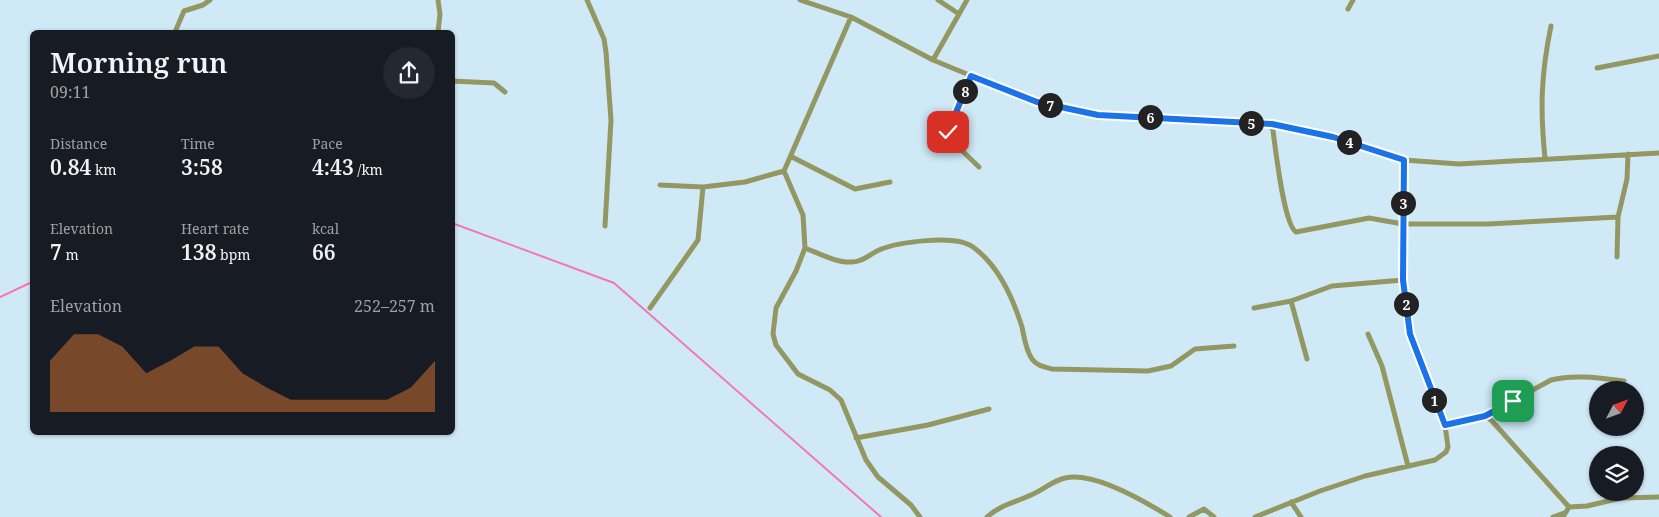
<!DOCTYPE html>
<meta charset="utf-8">
<style>
:root{--surface:#171b24;--page:#242831;--text:#f1f3f6;--muted:#9ea1a6;--accent:#a05d2d}
body{margin:0;font-family:"Noto Serif",serif;background:var(--page);color:var(--text);height:100vh;display:flex;flex-direction:column;font-size:19px;white-space:nowrap}
*{box-sizing:border-box;margin:0}
p{font-size:16px;color:var(--muted)}
.icon{flex:none;width:28px;height:28px;fill:none;stroke:currentColor;stroke-width:2;stroke-linecap:round;stroke-linejoin:round}
.map{position:relative;flex:1;overflow:hidden}
.panel{position:absolute;left:30px;top:30px;width:425px;height:405px;display:flex;flex-direction:column;background:var(--surface);border-radius:8px;box-shadow:0 1px 4px #0004}
.panel>*{flex:none}
.needle{width:32px;rotate:49deg}
.controls{position:absolute;left:1589px;top:381px;display:grid;gap:10px}
.controls a{display:grid;place-items:center;width:55px;height:55px;border-radius:50%;background:var(--surface);box-shadow:0 1px 4px #0004;font-size:25px}
.pin{position:absolute;display:grid;place-items:center;width:42px;height:42px;color:#fff;margin:-21px;border-radius:10px;box-shadow:0 2px 8px #0006}
.km{position:absolute;width:25px;height:25px;margin:-12px;border-radius:50%;background:#222;color:#fff;font-size:14px;line-height:25px;text-align:center}
.round{display:grid;place-items:center;flex:none;width:52px;height:52px;border-radius:26px;background:var(--page)}
.overview{display:flex;align-items:center;justify-content:space-between;height:85px;padding:0 20px}
h1{font-size:28px;font-weight:600;line-height:38px}
.figures{display:grid;grid-template-columns:repeat(3,1fr);gap:8px;height:85px;padding:5px 20px}
.figures div{display:grid;align-content:center}
.figures b{font-size:21px;font-weight:600}
.figures small{font-size:14px;font-weight:400}
.figures p{font-size:14px}
.chart{height:140px;padding:10px 20px}
.chart p{display:flex;justify-content:space-between}
.chart svg{width:100%;height:90px;margin-top:5px;fill:var(--accent);opacity:.7}
.map>svg:first-child{display:block}
.lines{fill:none;stroke-linecap:round;stroke-linejoin:round}
.stream{stroke:#f477b0;stroke-width:2}
.minor{stroke:#939863;stroke-width:5}
.route-casing{stroke:#fff;stroke-width:10}
.route{stroke:#1a73e8;stroke-width:6}
</style>
<div class="map">
<svg width="1659" height="517" viewBox="0 0 1659 517">
<rect width="100%" height="100%" fill="#d0e9f7"/>
<g class="lines">
<!-- stream -->
<path class="stream" d="M452 223 614 283 881 517
M0 297 32 282"/>
<!-- minor -->
<path class="minor" d="M587 0 604 39 606 52 611 120 605 226
M800 0 851 17 933 60 1037 103 1098 115 1272 124 1333 137 1404 160 1459 164 1659 153
M938 0 959 14
M1348 9 1353 0
M175 32 184 11 203 5 210 0
M438 32 440 14 438 0
M933 60 967 0
M1597 68 1659 56
M971 76 948 132 952 141 979 167
M452 81 494 83 505 92
M1272 124C1275 142 1283 224 1296 232L1369 218 1403 224H1488L1618 217
M792 157 855 189 890 182
M1545 158C1540 109 1541 74 1551 26
M784 171 803 215 805 248 796 271 776 308 773 334 776 345 798 374 830 390 841 400 866 460 878 477 911 505 920 517
M660 185 703 187 745 182 784 171 851 17
M805 248C818 253 837 263 852 262 863 262 870 254 879 250 898 242 955 234 973 247 998 265 1013 298 1022 327 1024 337 1026 351 1032 359 1037 366 1045 367 1052 369L1148 371 1171 366 1195 349 1234 346
M1617 257 1618 217 1627 179 1628 154
M1291 301 1307 359
M650 308 698 240 703 187
M1254 308 1291 301 1332 286 1403 280
M1368 334 1382 366 1408 466
M1485 416 1551 380C1575 374 1600 378 1624 381
M1445 425 1485 416 1492 421 1569 507 1587 506 1621 498 1659 497
M856 438 928 425 989 409
M1291 502 1301 517
M987 517C1000 505 1016 502 1031 495 1043 490 1052 481 1065 478 1093 471 1146 502 1170 517
M1189 517 1204 509 1214 517
M1255 517 1320 491 1365 476 1435 460 1446 452 1448 447 1445 425 1410 334 1403 280 1404 160
M1553 517 1564 513
M1563 517 1569 507"/>
</g>
<g class="lines">
<!-- route casing -->
<g class="route-casing">
<path id="route" d="M948 132 971 76 1037 102 1098 115 1272 124 1333 137 1404 160 1403 280 1410 334 1445 425 1485 416 1513 401"/>
</g>
<!-- route -->
<use href="#route" class="route"/>
</g>
</svg>
<div class="controls">
<a><svg class="needle" viewBox="-14 -14 28 28"><path d="M0-13l5 13h-10z" fill="#e53935"/><path d="M0 13l5-13h-10z" fill="#9ea1a6"/></svg></a>
<a><svg class="icon" aria-label="layers" viewBox="0 0 24 24"><path d="M12 4l9 5-9 5-9-5zM3 14l9 5 9-5"/></svg></a>
</div>
<div class="pin" style="left:1513px;top:401px;background:#1e9e55"><svg class="icon" aria-label="arrive" viewBox="0 0 24 24"><path d="M6 21V4h12l-3 4 3 4H6"/></svg></div>
<div class="pin" style="left:948px;top:132px;background:#d93025"><svg class="icon" aria-label="check" viewBox="0 0 24 24"><path d="M5 12l5 5 9-10"/></svg></div>
<b class="km" style="left:1434px;top:400px">1</b>
<b class="km" style="left:1406px;top:304px">2</b>
<b class="km" style="left:1403px;top:203px">3</b>
<b class="km" style="left:1349px;top:142px">4</b>
<b class="km" style="left:1251px;top:123px">5</b>
<b class="km" style="left:1150px;top:117px">6</b>
<b class="km" style="left:1050px;top:105px">7</b>
<b class="km" style="left:965px;top:91px">8</b>
<section class="panel">
<div class="overview"><div><h1>Morning run</h1><p>09:11</p></div><a class="round"><svg class="icon" aria-label="share" viewBox="0 0 24 24"><path d="M12 15V3M7 8l5-5 5 5M5 13v7h14v-7"/></svg></a></div>
<div class="figures">
<div><p>Distance</p><b>0.84<small> km</small></b></div>
<div><p>Time</p><b>3:58</b></div>
<div><p>Pace</p><b>4:43<small> /km</small></b></div>
</div>
<div class="figures">
<div><p>Elevation</p><b>7<small> m</small></b></div>
<div><p>Heart rate</p><b>138<small> bpm</small></b></div>
<div><p>kcal</p><b>66</b></div>
</div>
<div class="chart"><p><span>Elevation</span>252–257 m</p>
<svg viewBox="0 0 160 44" preserveAspectRatio="none"><path d="M0 44V19L10 6L20 6L30 12L40 25L50 19L60 12L70 12L80 25L90 32L100 38L110 38L120 38L130 38L140 38L150 32L160 19V44z"/></svg>
</div>
</section>
</div>
